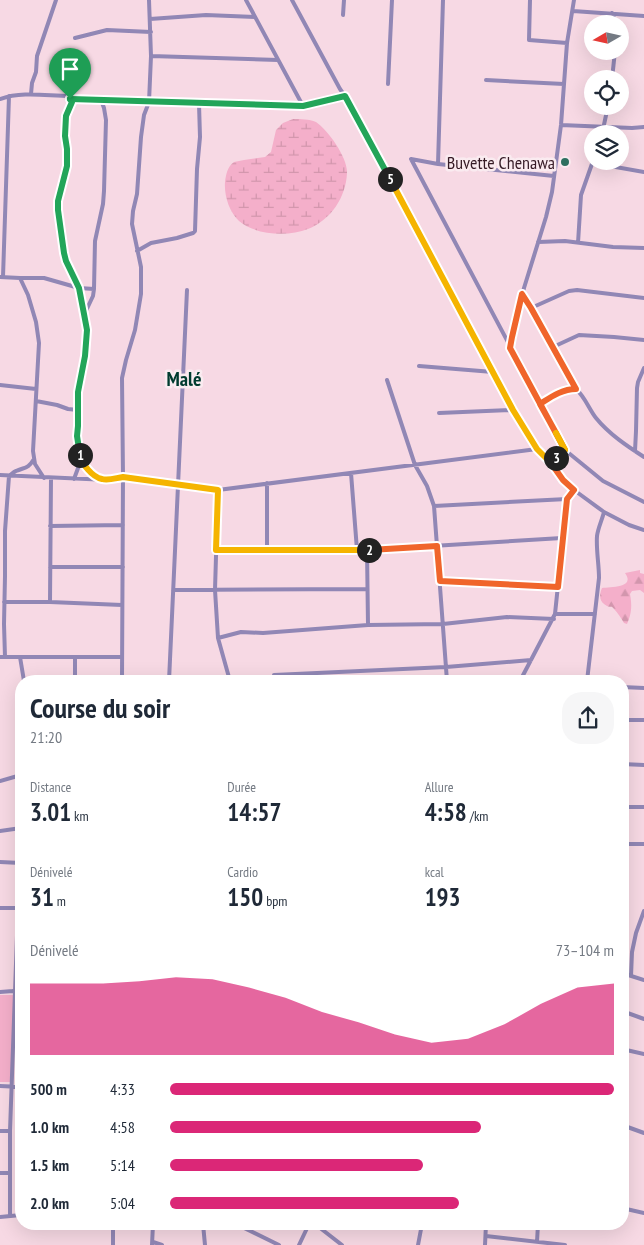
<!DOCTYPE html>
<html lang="fr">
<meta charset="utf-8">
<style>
:root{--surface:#fff;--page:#f6f6f7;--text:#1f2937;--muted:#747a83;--accent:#db2777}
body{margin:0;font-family:"PT Sans Narrow",sans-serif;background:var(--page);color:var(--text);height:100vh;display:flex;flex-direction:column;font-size:19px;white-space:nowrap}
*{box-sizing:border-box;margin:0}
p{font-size:16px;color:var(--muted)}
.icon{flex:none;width:28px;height:28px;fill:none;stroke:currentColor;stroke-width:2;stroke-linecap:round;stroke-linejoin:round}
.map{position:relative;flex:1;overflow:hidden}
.side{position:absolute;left:15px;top:675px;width:614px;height:555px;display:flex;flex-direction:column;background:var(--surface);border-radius:20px;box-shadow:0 5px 20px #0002}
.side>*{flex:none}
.needle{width:32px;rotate:261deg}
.buttons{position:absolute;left:584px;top:15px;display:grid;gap:10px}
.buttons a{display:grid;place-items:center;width:45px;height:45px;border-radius:50%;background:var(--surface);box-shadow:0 5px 20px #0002;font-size:25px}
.pin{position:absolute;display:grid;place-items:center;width:42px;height:42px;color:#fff;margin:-51px -21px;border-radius:50% 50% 50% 0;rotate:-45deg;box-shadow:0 0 5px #0007}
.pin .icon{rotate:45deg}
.km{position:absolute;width:25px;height:25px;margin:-12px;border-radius:50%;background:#222;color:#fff;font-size:14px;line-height:25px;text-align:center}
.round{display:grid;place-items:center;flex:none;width:52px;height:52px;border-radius:20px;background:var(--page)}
.summary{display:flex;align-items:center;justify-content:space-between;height:85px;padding:0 15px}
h1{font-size:28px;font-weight:600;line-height:38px}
.metrics{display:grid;grid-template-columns:repeat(3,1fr);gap:8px;height:85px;padding:5px 15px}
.metrics div{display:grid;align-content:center}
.metrics b{font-size:25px;font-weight:600}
.metrics small{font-size:14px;font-weight:400}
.metrics p{font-size:14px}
.chart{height:140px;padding:10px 15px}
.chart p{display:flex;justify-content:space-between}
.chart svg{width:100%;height:90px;margin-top:5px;fill:var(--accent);opacity:.7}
ul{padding:0 15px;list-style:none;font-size:16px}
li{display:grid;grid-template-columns:80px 60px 1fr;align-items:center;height:38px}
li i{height:12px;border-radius:6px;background:var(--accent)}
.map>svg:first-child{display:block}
.forest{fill:url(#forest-firs)}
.wetland{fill:url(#wetland-marsh)}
.park{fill:#f4afca}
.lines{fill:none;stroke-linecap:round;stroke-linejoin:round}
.minor{stroke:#9187b5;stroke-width:4}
.split-1-casing{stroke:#fff;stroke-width:10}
.split-2-casing{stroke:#fff;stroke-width:10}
.split-3-casing{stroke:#fff;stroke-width:10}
.split-4-casing{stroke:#fff;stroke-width:10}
.split-5-casing{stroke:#fff;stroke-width:10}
.split-6-casing{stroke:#fff;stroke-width:10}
.split-1{stroke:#22a559;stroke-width:6}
.split-2{stroke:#f5b400;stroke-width:6}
.split-3{stroke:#f0652b;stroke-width:6}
.split-4{stroke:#f0652b;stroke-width:6}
.split-5{stroke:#f5b400;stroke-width:6}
.split-6{stroke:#22a559;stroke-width:6}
.poi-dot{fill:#2e6f5f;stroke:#faebf0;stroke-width:2}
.labels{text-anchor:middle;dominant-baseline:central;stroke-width:5;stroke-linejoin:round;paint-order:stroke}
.poi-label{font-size:18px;fill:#361b26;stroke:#faebf0;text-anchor:end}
.quarter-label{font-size:20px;font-weight:bold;fill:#003b2f;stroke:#faebf0}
</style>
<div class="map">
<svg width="644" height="1245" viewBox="0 0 644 1245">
<defs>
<pattern id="forest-firs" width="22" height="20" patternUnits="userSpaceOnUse" patternTransform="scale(1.25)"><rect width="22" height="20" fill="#f4afca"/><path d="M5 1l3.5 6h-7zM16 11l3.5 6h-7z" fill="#d296ad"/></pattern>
<pattern id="wetland-marsh" width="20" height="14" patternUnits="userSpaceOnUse" patternTransform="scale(1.25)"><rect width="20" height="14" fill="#f4afca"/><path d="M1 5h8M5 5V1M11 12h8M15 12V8" fill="none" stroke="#d296ad"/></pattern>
</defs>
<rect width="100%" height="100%" fill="#f7d9e4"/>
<!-- forest -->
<path class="forest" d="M640 570V573L644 574V593L640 590 632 591 630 594C632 605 632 613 627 624L624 623C621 618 618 613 614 609 611 605 612 608 607 606 599 602 599 595 602 588 610 587 636 588 625 573Z"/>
<!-- wetland -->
<path class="wetland" d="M293 119C301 119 309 119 316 122 328 130 348 158 347 173 346 197 331 220 308 229 288 237 255 235 239 221 229 212 224 195 225 182 226 175 227 167 234 162L244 160 265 157 271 152 276 130 283 123Z"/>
<!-- park -->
<path class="park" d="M0 995H14L11 1082H0Z"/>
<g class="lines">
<!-- minor -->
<path class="minor" d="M246 0 303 106
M292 0 340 89 345 96 513 410 537 449 551 463 563 480 574 490 604 512 629 525 644 530
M530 0 529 40 567 43
M573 11 644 16
M612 13 616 24
M343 15 344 0
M150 19 206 15 255 17
M75 38 107 30 151 32
M151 56 278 60
M612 79 615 51
M486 80 564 84
M388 84 392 0
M31 94 32 83 36 72 37 56 56 0
M0 99C23 91 47 96 70 96V99L303 106 345 96
M70 99 73 102C66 113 63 127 65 139 66 144 68 149 68 154 68 173 57 191 59 210 60 226 61 244 66 259 69 269 75 278 78 287 83 300 85 315 86 328 89 350 79 371 78 392 77 404 79 415 78 427 76 453 79 462 100 479
M561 125 632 128 644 127
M602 134 608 106
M411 159 565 450 603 481 644 502
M411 159 438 164 554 176
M593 163 644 172
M438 164 443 0
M538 242 565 241 613 247 644 248
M578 243 581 195 593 161
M137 251 151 243 177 238 193 233 195 231 197 169 200 137 199 104
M0 277 20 278H44L79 288 94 289
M3 277 9 96
M20 278 28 295 36 322 39 343 33 451 35 464 44 478
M522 294 531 308 576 389
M531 308 569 291 577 290 644 298
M85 313 93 296 94 289 95 241 103 204 104 191 106 120 104 108 101 100
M511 346 512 337 524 288 546 217 552 192 561 125 567 43 574 0
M553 347 579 335 614 337 644 340
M419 366 493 372
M387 380 415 465 427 486 434 506 447 681
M0 385 36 389
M36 401 57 405 68 409 78 410
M540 403C551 397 562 389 576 389 585 397 589 409 596 418 609 434 627 446 644 457
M439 413 513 410
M635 451 636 431 637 388 638 382 644 368
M551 463 565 450
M351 473 357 550
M0 475 108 480 123 477 218 490 537 449
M74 479 81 460
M218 490 215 590 218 638 230 681
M434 506 567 499
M50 526 123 525
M267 549V483
M216 550H367L562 538
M367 550 368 625
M50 567H123
M440 581 559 587
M173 590 367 589
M4 602H50L122 605
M50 602 51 478
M555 614H595
M218 638 241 632 263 633 368 625 443 624 507 617 554 619
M0 657H122
M5 657 4 624 5 576V531L9 476C11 475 13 472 16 471 25 467 28 469 34 459
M20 657 24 681
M75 657V681
M274 675 446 667 531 660
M122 681 123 477 122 378 126 360 135 330 141 294V267L132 224 133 211 137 194 141 137 144 115 149 102 151 56 149 0
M169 681 187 290
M520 681 555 614 567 499 574 490
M587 681 599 578C599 564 596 550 597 536 598 528 602 520 604 512
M622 687 644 688
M622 720H644
M21 732 20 750 21 755
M622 764 644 765
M0 781 21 775
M622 807H644
M0 831 21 828
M622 844H644
M0 862 21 863
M0 908H21
M622 973 644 980
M631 976 632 952 636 933 644 911
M0 992 13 991 16 990
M622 1011 644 1019
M622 1049 644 1054
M0 1086 21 1087
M622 1125 644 1133
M0 1131H10
M0 1173H10
M622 1208 644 1213
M10 1216V1131L18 908
M0 1217 21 1215
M203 1224 205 1245
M236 1224 279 1245
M315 1224 342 1245
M486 1236 565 1245
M153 1242 162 1245
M537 1242 538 1224
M113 1245V1224
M152 1245 153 1224
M299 1245 309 1224
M418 1245 422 1224
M485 1245 486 1224"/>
</g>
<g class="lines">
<!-- split-1 casing -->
<g class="split-1-casing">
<path id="split-1" d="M70 99 72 102 66 116 65 136 67 149V166L58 201V210L64 253 66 261 79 288 84 314 87 330 85 356 78 392V426L77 436 80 455"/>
</g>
<!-- split-2 casing -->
<g class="split-2-casing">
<path id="split-2" d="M80 455C82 464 92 477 102 479 108 481 116 478 123 477L218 490 216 550H369"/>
</g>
<!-- split-3 casing -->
<g class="split-3-casing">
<path id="split-3" d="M369 550 437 546 440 581 558 587 567 499 574 490 563 480 551 463 556 458"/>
</g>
<!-- split-4 casing -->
<g class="split-4-casing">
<path id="split-4" d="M556 433 540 404C551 397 562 389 576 389L531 308 522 294 512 337 510 348 565 450 556 458"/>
</g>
<!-- split-5 casing -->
<g class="split-5-casing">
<path id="split-5" d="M390 179 513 410 537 449 551 463 565 450 556 433"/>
</g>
<!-- split-6 casing -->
<g class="split-6-casing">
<path id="split-6" d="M70 99 303 106 345 96 390 179"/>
</g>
<!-- split-1 -->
<use href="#split-1" class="split-1"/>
<!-- split-2 -->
<use href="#split-2" class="split-2"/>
<!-- split-3 -->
<use href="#split-3" class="split-3"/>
<!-- split-4 -->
<use href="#split-4" class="split-4"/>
<!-- split-5 -->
<use href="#split-5" class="split-5"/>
<!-- split-6 -->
<use href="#split-6" class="split-6"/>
</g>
<!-- markers -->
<circle class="poi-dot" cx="565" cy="162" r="5"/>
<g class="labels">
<!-- poi labels -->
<g class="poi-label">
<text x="555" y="162">Buvette Chenawa</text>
</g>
<!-- quarter labels -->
<g class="quarter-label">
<text x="184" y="379">Malé</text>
</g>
</g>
</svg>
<div class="buttons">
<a><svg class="needle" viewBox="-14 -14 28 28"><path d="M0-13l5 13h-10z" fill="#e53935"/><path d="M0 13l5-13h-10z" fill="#747a83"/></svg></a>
<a><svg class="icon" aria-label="locate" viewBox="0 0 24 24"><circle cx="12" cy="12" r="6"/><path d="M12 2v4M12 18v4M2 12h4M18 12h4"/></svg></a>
<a><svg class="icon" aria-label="layers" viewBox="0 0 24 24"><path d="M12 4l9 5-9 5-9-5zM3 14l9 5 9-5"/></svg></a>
</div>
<div class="pin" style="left:70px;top:99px;background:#1e9e55"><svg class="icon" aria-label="arrive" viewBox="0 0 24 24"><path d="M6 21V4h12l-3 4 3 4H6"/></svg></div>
<b class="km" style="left:80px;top:455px">1</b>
<b class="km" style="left:369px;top:550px">2</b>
<b class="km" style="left:556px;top:458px">3</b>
<b class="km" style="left:390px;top:179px">5</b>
<section class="side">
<div class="summary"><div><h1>Course du soir</h1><p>21:20</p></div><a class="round"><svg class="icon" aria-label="share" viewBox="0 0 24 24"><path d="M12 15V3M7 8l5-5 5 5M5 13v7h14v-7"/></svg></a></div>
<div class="metrics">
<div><p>Distance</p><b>3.01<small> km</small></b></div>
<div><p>Durée</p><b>14:57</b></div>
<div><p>Allure</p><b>4:58<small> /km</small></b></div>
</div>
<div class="metrics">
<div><p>Dénivelé</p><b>31<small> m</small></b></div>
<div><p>Cardio</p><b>150<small> bpm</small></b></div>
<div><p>kcal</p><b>193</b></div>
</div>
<div class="chart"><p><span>Dénivelé</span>73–104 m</p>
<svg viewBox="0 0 160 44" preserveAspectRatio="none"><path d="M0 44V9L10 9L20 9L30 8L40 6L50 7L60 11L70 16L80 23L90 28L100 34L110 38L120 36L130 29L140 19L150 11L160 9V44z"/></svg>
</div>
<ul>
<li><b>500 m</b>4:33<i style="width:100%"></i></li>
<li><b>1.0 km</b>4:58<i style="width:70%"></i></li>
<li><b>1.5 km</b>5:14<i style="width:57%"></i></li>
<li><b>2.0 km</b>5:04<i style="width:65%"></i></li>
</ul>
</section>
</div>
